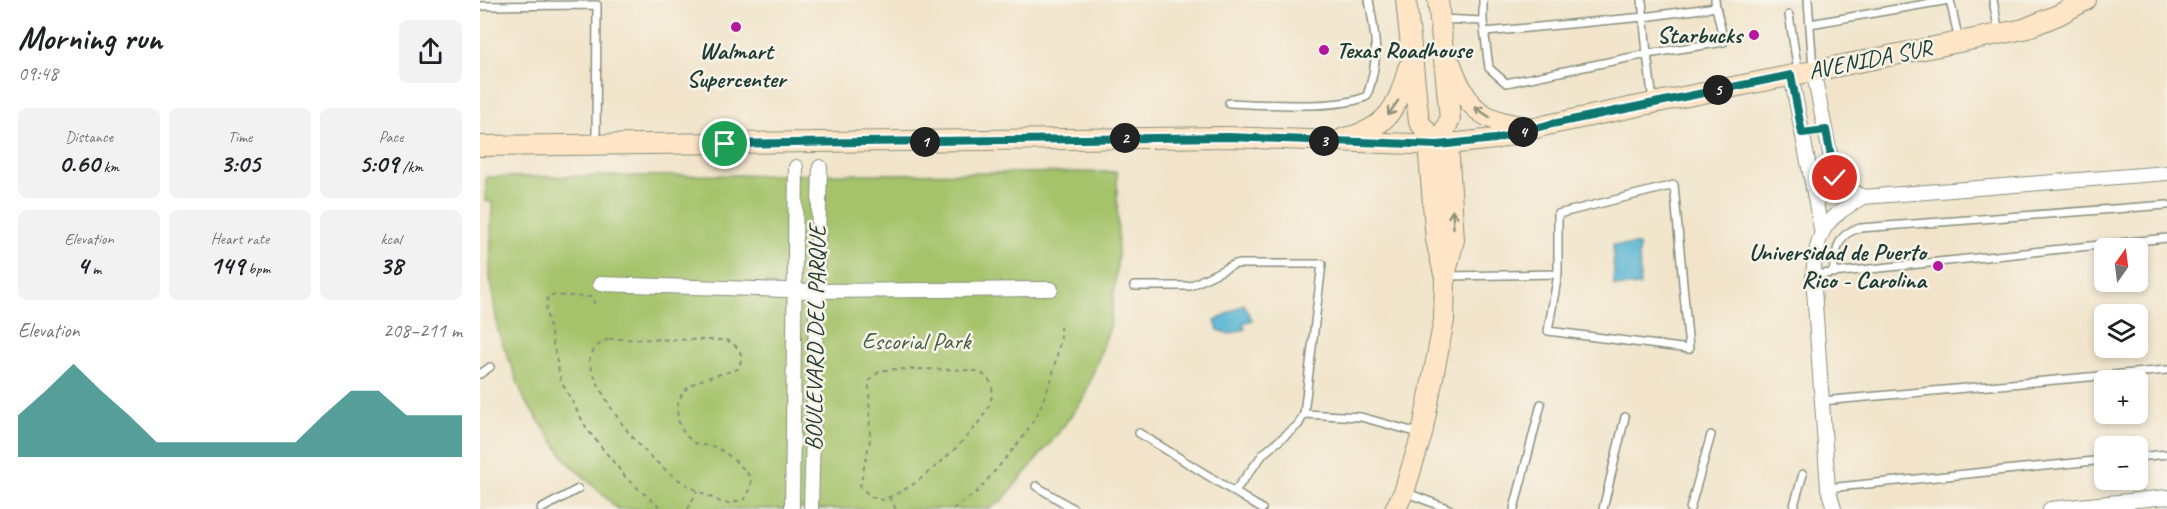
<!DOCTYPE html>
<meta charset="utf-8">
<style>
:root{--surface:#fff;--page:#f2f2f2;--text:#202124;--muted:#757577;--accent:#0f766e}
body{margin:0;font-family:Caveat,sans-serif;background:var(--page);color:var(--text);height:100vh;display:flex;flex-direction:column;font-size:22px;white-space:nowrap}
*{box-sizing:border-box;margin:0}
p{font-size:20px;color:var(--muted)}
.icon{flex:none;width:33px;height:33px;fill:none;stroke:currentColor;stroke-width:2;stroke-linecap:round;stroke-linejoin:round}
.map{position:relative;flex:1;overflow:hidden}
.sheet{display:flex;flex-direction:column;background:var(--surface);width:480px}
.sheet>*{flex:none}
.needle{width:39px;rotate:14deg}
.controls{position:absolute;left:1614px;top:238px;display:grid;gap:12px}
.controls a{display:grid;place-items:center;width:54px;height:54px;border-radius:9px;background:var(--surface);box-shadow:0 3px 9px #0003;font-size:30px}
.pin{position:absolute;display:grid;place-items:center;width:51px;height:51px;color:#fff;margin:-26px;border:3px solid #fff;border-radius:50%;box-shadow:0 2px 6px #0007}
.km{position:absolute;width:30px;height:30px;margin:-15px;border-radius:50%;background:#222;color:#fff;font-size:16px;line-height:30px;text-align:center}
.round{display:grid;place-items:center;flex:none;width:63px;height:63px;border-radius:9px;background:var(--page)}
.head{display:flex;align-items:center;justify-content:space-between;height:102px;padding:0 18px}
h1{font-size:33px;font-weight:800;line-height:45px}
.metrics{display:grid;grid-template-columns:repeat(3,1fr);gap:9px;height:102px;padding:6px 18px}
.metrics div{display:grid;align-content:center;border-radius:9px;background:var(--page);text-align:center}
.metrics b{font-size:26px;font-weight:800}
.metrics small{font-size:16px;font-weight:400}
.metrics p{font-size:16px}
.chart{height:168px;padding:12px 18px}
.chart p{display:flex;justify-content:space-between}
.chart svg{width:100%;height:108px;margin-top:6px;fill:var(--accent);opacity:.7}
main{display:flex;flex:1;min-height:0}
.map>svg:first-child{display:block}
.green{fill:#a5c36b;stroke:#628050;stroke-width:1.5}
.water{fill:#54b4d3;stroke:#3a7884;stroke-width:1.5}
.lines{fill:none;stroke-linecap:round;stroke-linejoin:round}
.lane-casing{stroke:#88907f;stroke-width:10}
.street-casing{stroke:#88907f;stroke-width:16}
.secondary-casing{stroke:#88907f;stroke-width:22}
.path{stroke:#88907f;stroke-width:2;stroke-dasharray:4.5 4.5;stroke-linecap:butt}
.lane{stroke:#fff;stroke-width:7}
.street{stroke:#fff;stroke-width:14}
.secondary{stroke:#fde5c5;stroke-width:20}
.oneway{stroke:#8e917c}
.route-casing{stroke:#fff;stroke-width:12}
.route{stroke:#0f766e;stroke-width:8}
.poi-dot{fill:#b5179e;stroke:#f7f3e8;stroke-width:2}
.labels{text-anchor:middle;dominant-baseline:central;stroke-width:5;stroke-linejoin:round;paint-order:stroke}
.poi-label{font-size:24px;font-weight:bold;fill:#1f3d34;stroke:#f7f3e8;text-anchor:end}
.street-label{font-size:24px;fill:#1f3d34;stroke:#f7f3e8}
.park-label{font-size:24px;fill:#405e42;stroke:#f7f3e8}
</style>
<main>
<section class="sheet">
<div class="head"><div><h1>Morning run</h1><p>09:48</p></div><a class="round"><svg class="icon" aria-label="share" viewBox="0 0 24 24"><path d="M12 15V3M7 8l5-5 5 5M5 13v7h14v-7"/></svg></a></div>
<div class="metrics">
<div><p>Distance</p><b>0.60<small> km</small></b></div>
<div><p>Time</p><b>3:05</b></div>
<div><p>Pace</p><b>5:09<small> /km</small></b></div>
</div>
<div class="metrics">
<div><p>Elevation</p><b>4<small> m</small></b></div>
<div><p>Heart rate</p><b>149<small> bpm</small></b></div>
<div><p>kcal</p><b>38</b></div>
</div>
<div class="chart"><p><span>Elevation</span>208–211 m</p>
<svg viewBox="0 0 160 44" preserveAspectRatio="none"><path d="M0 44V27L10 17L20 6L30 17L40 27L50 38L60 38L70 38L80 38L90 38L100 38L110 27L120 17L130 17L140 27L150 27L160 27V44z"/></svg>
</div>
</section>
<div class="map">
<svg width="1687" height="509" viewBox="0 0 1687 509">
<rect width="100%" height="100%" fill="#f7f3e8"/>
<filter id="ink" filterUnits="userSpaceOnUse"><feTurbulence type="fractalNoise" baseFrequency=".0167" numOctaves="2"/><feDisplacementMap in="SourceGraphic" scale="12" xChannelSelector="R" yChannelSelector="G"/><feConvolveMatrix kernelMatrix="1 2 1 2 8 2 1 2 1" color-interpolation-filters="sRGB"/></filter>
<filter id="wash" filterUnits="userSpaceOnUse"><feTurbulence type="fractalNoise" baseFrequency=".008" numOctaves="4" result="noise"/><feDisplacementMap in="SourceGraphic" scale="24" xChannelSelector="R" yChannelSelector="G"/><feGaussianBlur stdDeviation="1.35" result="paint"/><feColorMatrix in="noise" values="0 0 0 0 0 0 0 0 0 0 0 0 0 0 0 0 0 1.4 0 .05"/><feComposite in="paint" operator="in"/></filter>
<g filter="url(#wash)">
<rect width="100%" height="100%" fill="#f1e4ca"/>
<!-- green -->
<path class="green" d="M637 172 638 257 630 327 604 398 576 436 521 502 508 509H138L87 461 45 401 18 331 10 278 12 202 6 201V177Z"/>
<!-- water -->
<path class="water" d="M1133 245H1159L1160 286H1134Z
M764 304 772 320 763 323 765 329 750 334 738 330 735 321Z"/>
</g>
<g filter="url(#ink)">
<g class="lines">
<!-- lane casing -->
<g class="lane-casing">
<path id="lane" d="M1162 0 1167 54 1244 42 1236 7
M1328 0 1333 69
M1470 0 1479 41
M1513 0 1519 33
M0 6 117 5 116 143
M1309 15 1318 71
M961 19 1003 21V0
M1003 21 1009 68 1026 83 1167 54 1173 101
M1330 24 1469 0
M1005 32 1164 17 1236 7 1235 0
M749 103C781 104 861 110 887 96 900 57 896 39 889 0
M1353 272C1357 251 1355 234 1380 228L1687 205
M1333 275 1687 238
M967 276 1078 274 1068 331 1209 349 1194 185 1078 214V274
M654 286H710L755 264H842L824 414 881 417 939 433
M0 374 10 367
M1342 401 1687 370
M659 433 782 509
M1658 457 1687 454
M556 486 594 509
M1348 488 1624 460
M754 492 784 453 818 425 824 414
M927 493 969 509
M61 509 98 489
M1034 509 1061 404
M1123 509 1145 417
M1210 509 1231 435
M1313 509 1323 474"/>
</g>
<!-- street casing -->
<g class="street-casing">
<path id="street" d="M1333 70 1355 178 1364 186 1383 197
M1311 75 1342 234
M120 284 336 291 571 289
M312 509 316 167
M331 509 340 167
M1354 509 1348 488 1333 275C1338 229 1343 221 1383 197L1687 173
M1570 509 1687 497"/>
</g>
<!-- secondary casing -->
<g class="secondary-casing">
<path id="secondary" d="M926 0 939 122 958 145
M958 0 970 119 958 145
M971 64C987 109 1001 121 1048 127
M864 138C906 130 919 106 928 68
M948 144 956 240 964 274
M0 146 749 137 958 145 1015 139 1067 125 1173 103 1544 29 1578 15 1606 0
M915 509 924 492 942 434 964 320 965 276 974 240 968 144"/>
</g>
<!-- path -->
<path class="path" d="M114 304 113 297 68 295 66 311 81 381 107 429 147 479 182 509
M129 339 246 340C260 347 265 354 258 369 243 374 223 377 210 386 189 401 196 434 217 444 223 446 230 445 236 447 244 451 267 469 270 478 273 486 269 493 265 499 259 500 252 504 247 503 240 503 231 497 225 494 173 472 127 414 109 362 112 350 117 344 129 339Z
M412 369C426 370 492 368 499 372 546 395 455 468 435 483 426 490 413 495 403 500L391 497 380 486 390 440 389 381 400 371Z
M409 497 416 509
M208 509 217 491
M473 509 497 492 541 440 557 415 571 381 581 338 580 327"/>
<!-- lane -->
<use href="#lane" class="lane"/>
<!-- street -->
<use href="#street" class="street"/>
<!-- secondary -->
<use href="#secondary" class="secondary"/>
</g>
<!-- one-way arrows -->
<defs><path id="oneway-shaft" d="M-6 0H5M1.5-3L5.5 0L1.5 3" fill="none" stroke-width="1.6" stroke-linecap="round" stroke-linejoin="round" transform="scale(1.5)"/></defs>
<g class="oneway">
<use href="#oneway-shaft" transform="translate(913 108) rotate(125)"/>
<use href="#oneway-shaft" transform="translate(1002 112) rotate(-146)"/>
<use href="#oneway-shaft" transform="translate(973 219) rotate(-93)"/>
</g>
</g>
<g class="lines" filter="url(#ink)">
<!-- route casing -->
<g class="route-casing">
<path id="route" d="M245 144 749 137 958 145 1015 139 1067 125 1311 75 1322 133 1346 130 1355 178"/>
</g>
<!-- route -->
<use href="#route" class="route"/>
</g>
<!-- markers -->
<g class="poi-dot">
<circle cx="256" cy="27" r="6"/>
<circle cx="1274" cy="35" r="6"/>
<circle cx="844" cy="50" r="6"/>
<circle cx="1458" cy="266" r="6"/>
</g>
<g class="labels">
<!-- poi labels -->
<g class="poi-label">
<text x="1262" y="35">Starbucks</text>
<text x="856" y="50" text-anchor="start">Texas Roadhouse</text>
<text x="256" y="51" text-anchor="middle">Walmart<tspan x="256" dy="28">Supercenter</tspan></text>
<text x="1446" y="252">Universidad de Puerto<tspan x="1446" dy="28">Rico - Carolina</tspan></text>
</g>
<!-- street labels -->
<g class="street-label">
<text transform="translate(1390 59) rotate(-11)">AVENIDA SUR</text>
<text transform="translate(335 338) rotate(-89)">BOULEVARD DEL PARQUE</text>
</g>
<!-- park labels -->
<g class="park-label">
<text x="436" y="341">Escorial Park</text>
</g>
</g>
</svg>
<div class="controls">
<a><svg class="needle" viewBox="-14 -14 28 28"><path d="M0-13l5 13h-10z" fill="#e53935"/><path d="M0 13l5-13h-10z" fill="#757577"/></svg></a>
<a><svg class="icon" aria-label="layers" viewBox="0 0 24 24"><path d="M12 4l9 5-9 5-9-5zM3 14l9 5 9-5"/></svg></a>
<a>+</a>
<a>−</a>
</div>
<div class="pin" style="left:245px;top:144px;background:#1e9e55"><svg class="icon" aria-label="arrive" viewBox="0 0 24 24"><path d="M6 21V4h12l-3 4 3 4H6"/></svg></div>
<div class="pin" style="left:1355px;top:178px;background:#d93025"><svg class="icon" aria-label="check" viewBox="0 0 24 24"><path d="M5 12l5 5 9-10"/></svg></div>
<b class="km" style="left:445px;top:142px">1</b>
<b class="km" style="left:645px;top:138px">2</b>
<b class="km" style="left:844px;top:141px">3</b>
<b class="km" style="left:1043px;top:132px">4</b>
<b class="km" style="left:1238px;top:90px">5</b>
</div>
</main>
